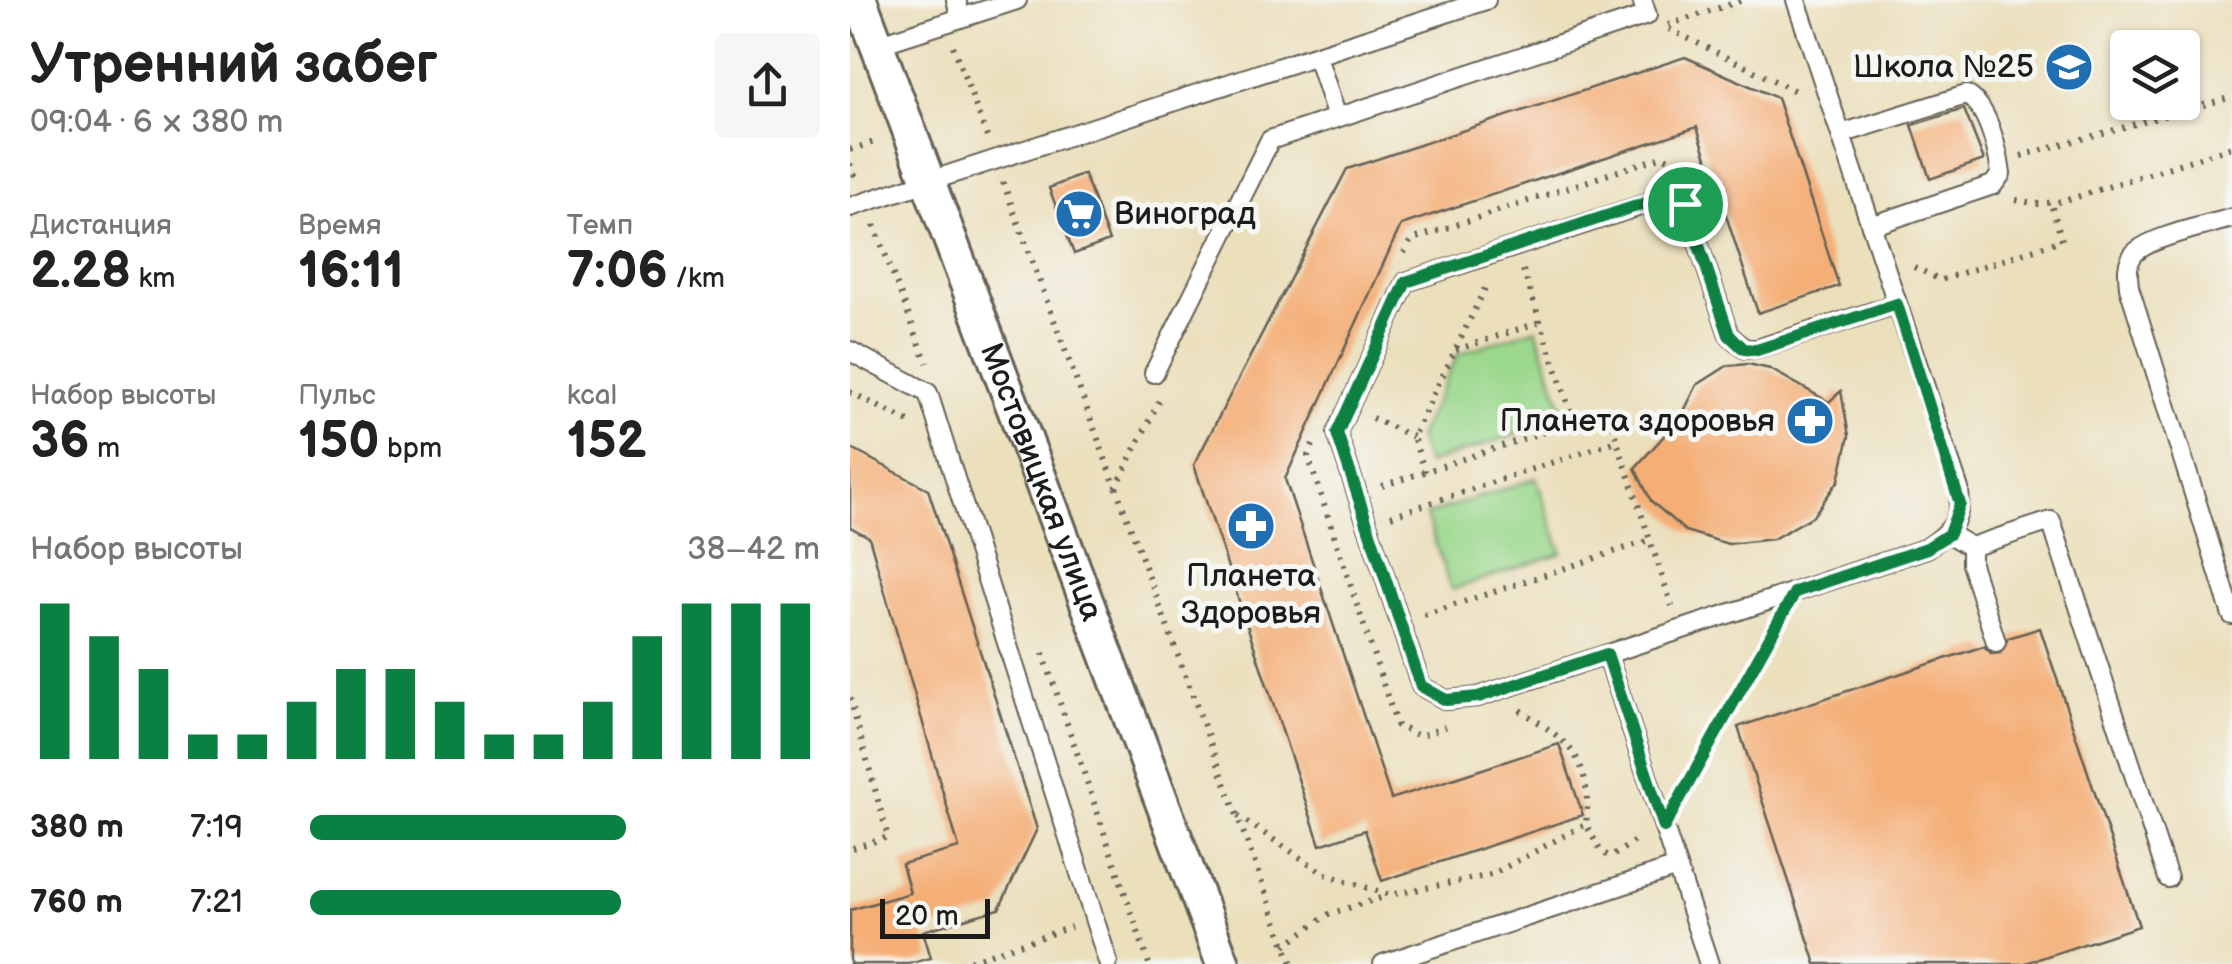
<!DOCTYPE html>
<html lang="ru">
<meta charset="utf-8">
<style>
:root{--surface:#fff;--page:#f6f6f6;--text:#222;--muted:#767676;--accent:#0b8043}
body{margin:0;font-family:"Balsamiq Sans",sans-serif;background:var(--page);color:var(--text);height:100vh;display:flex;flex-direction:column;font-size:38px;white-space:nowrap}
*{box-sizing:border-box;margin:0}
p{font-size:32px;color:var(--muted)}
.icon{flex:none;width:55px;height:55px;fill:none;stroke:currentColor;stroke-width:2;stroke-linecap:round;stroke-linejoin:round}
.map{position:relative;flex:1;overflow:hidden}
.drawer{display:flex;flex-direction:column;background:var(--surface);width:850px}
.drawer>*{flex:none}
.tools{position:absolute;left:1260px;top:30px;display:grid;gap:20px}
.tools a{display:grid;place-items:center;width:90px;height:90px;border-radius:10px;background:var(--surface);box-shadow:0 2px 8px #0004;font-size:50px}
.scale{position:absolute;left:30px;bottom:25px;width:110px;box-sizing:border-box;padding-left:10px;border:5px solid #1c1c1c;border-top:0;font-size:28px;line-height:35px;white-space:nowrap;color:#1c1c1c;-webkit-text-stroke:8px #f6f6f2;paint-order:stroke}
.pin{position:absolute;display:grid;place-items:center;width:85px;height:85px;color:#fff;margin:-42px;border:5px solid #fff;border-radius:50%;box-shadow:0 2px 10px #0007}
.round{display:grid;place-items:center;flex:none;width:105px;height:105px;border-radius:10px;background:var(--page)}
.overview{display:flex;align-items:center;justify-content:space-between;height:170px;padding:0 30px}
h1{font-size:55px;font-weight:600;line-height:75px}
.figures{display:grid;grid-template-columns:repeat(3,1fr);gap:15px;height:170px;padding:10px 30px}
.figures div{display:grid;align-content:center}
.figures b{font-size:50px;font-weight:600}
.figures small{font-size:28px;font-weight:400}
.figures p{font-size:28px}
.chart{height:280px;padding:20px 30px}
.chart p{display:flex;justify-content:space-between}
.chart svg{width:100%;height:180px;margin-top:10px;stroke:var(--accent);stroke-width:6}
ul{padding:0 30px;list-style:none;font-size:32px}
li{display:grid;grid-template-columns:160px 120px 1fr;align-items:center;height:75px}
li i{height:25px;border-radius:12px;background:var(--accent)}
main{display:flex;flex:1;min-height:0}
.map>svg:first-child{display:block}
.green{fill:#9bd88d;stroke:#5c7a54;stroke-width:2.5}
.building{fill:#f4ae76}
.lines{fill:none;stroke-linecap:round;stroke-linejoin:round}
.lane-casing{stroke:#646054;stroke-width:22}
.street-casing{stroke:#646054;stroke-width:38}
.path{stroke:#646054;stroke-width:6;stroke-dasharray:2.5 8;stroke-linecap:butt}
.lane{stroke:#fff;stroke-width:18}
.street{stroke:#fff;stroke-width:32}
.route-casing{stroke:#fff;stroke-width:20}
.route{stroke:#0b8043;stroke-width:12}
.labels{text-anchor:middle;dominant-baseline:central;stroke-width:10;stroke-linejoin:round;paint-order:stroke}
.poi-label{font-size:32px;fill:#1c1c1c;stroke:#f6f6f2;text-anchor:end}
.street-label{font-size:32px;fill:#1c1c1c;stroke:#f6f6f2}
</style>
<main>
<section class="drawer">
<div class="overview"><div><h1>Утренний забег</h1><p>09:04 · 6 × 380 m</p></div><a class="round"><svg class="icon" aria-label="share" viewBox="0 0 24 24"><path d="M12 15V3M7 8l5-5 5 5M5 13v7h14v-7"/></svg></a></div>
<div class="figures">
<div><p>Дистанция</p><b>2.28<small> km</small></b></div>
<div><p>Время</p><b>16:11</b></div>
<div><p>Темп</p><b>7:06<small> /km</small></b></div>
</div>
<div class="figures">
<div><p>Набор высоты</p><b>36<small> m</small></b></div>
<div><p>Пульс</p><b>150<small> bpm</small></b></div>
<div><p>kcal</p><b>152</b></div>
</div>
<div class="chart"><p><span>Набор высоты</span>38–42 m</p>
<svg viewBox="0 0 160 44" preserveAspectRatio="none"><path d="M5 44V6M15 44V14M25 44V22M35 44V38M45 44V38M55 44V30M65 44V22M75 44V22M85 44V30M95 44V38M105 44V38M115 44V30M125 44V14M135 44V6M145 44V6M155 44V6"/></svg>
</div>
<ul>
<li><b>380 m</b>7:19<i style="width:62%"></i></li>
<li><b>760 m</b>7:21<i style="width:61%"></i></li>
</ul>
</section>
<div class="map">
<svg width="1382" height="964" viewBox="0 0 1382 964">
<rect width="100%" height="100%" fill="#f6f6f2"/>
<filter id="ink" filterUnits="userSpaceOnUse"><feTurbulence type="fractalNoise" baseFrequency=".01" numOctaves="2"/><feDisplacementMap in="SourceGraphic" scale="20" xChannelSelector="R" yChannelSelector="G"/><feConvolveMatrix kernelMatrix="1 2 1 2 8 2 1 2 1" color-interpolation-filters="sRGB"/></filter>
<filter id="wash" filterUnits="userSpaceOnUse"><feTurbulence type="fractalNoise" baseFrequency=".0048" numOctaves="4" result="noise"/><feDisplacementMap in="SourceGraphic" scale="40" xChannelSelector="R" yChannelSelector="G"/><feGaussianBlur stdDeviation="2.25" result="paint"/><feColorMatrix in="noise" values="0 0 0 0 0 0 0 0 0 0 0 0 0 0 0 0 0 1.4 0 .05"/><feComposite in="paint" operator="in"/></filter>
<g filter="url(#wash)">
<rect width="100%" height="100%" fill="#ebdfbc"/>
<!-- green -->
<path class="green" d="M686 328 716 418 577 464 568 437 608 354Z
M686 478 712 553 601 590 576 515Z"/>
<g id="blocks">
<!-- building -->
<path class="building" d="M835 57 927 98 989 286 908 313 847 127 551 225 435 479 541 799 709 744 733 815 532 881 515 830 470 845 344 465 497 169Z
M1114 109 1134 160 1080 179 1062 125Z
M234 174 259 241 224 254 199 188Z
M898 364 920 369 979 402 991 391 999 436 989 480 963 516 923 539 878 544 835 531 801 501 785 468 831 417 847 385 877 366Z
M0 448 78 489 187 829 149 909 73 931 81 958 59 964H0V910L60 893 52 864 109 848 19 537 0 527Z
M1190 628 1289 926 1173 964H966L888 727 1134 646 1142 654 1151 653 1158 638Z"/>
</g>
</g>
<g filter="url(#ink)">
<use href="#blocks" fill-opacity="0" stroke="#646054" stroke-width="2.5"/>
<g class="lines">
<!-- lane casing -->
<g class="lane-casing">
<path id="lane" d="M946 0 1109 489C1112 520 1101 532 1077 548L628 697 596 700 571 686 487 433 556 282 823 195 835 204 879 335 895 349H907L1047 304
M111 18 167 0
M27 45 111 18 106 0
M467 56 487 118
M991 134 1116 95C1138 105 1148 151 1151 174L1143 185 1021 226
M0 207 636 0
M1382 218C1359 225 1297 237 1283 255 1276 265 1278 275 1279 287L1382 615
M0 351 78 393 258 962
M304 373 420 140 797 15 792 0
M1099 534 1121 547 1201 521 1318 878
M1121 547V564L1146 642
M757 654 859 964
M533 964 827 867"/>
</g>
<!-- street casing -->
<g class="street-casing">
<g id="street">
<path id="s1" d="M10 0 373 964"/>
</g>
</g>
<!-- path -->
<path class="path" d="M818 25 893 0
M819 29 947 92
M103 46 137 137
M0 150 27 141
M1171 156 1382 97
M0 164 7 181
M153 182 442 964
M1166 200 1189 204 1214 201 1382 147
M24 225 77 363
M554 253 561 240 813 156 837 169
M1064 267 1091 280 1212 240 1201 204
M673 270 724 422
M606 350 690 322
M0 392 61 423
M522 418 563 437
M463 445 458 456 547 726 570 736 595 727
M575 472 563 437 638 282
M532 486 757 411 822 606
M266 488 311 397
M541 516 767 441
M574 615 800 540
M193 653 299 964
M0 698 38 837 0 849
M670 710C721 743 742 758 736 824
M831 796 925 628
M388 816 475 874 540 895 641 875 736 824 751 852 761 857 789 838
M435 945 479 914 534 897
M110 964 221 927"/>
<!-- lane -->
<use href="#lane" class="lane"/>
<!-- street -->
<use href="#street" class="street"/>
</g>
</g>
<g class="lines" filter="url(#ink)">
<!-- route casing -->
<g class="route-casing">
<path id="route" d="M823 194 835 204 879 335 894 349 907 350 1047 304 1110 504 1099 534 1077 548 945 592 814 827 757 654 628 697 596 700 571 686 487 433 556 282Z"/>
</g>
<!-- route -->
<use href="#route" class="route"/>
</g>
<!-- icons -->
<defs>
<g id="school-disc" transform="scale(2.5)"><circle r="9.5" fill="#1f6fb2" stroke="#f6f6f2"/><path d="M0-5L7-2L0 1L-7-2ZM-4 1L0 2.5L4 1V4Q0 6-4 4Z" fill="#fff"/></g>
<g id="supermarket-disc" transform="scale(2.5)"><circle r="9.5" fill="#1f6fb2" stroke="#f6f6f2"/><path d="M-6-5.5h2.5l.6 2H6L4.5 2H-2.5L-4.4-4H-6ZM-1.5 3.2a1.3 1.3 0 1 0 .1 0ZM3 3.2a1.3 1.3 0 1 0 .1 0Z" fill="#fff"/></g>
<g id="pharmacy-disc" transform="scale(2.5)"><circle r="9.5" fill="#1f6fb2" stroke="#f6f6f2"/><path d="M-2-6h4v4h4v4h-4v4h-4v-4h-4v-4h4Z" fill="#fff"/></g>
</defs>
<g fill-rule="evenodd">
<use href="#school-disc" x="1219" y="67"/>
<use href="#supermarket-disc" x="229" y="214"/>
<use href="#pharmacy-disc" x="960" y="421"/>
<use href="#pharmacy-disc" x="401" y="526"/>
</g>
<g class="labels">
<!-- poi labels -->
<g class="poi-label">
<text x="1184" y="67">Школа №25</text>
<text x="264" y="214" text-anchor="start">Виноград</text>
<text x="925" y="421">Планета здоровья</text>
<text x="401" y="576" text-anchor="middle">Планета<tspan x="401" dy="37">Здоровья</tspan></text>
</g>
<!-- street labels -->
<g class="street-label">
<text stroke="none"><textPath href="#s1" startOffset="515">Мостовицкая улица</textPath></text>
</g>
</g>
</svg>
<div class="tools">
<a><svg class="icon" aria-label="layers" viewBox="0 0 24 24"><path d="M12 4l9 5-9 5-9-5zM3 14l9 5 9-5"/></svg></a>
</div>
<div class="scale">20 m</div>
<div class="pin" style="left:835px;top:204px;background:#1e9e55"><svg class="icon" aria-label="arrive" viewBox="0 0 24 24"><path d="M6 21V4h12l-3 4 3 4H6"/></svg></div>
</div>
</main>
